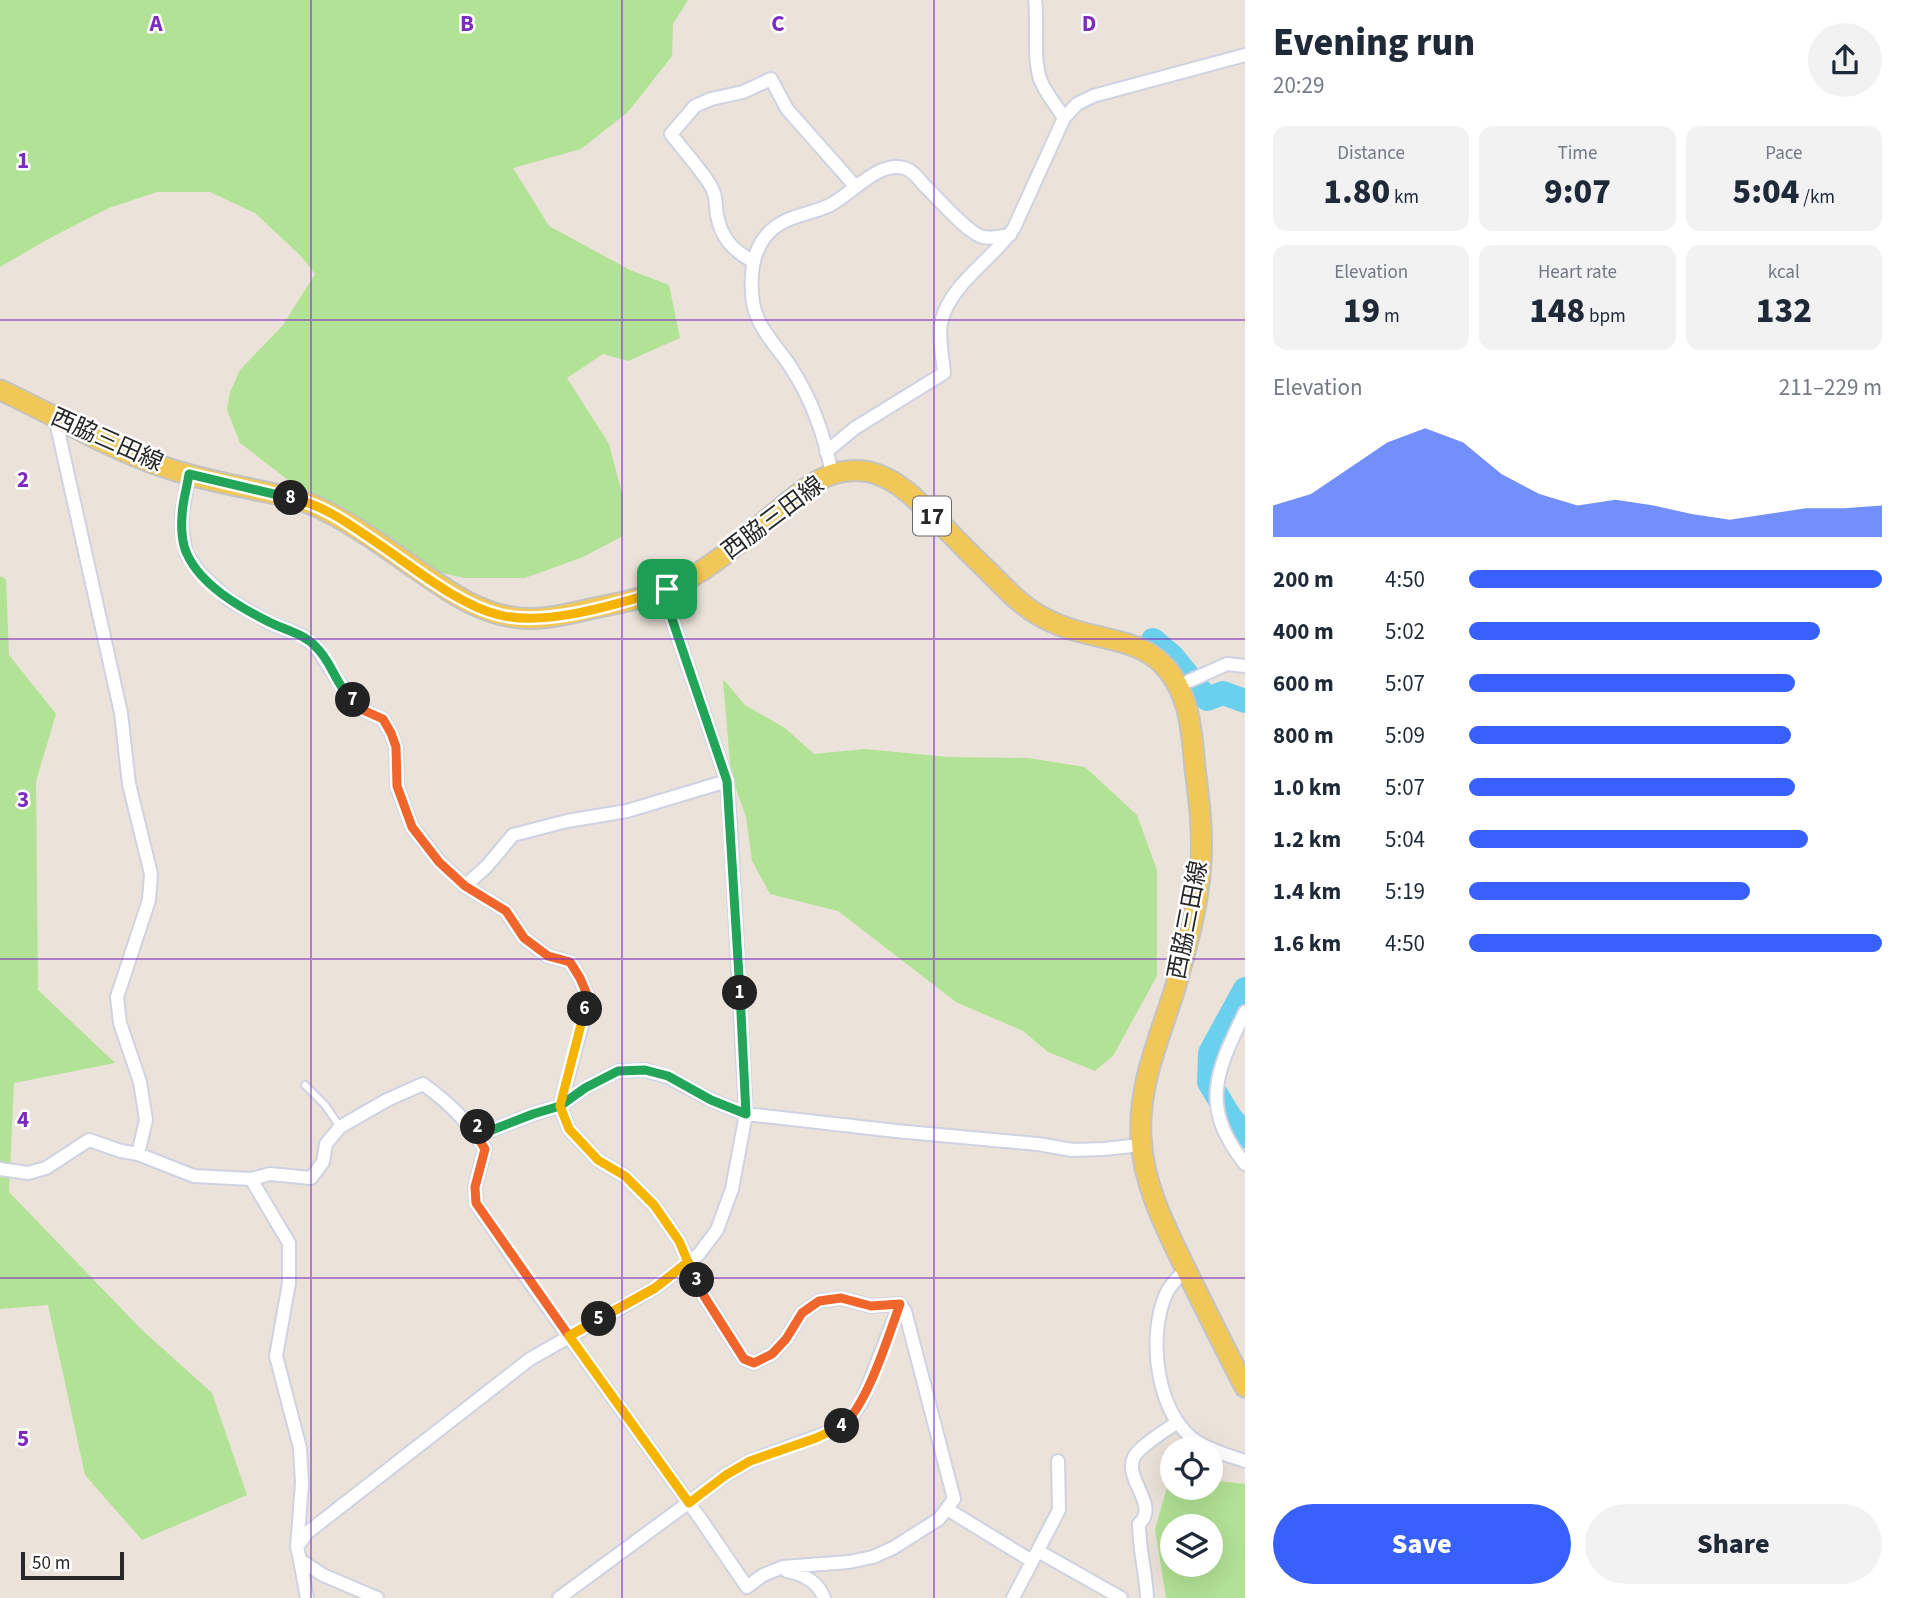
<!DOCTYPE html>
<meta charset="utf-8">
<style>
:root{--surface:#fff;--page:#f2f2f3;--text:#1f2937;--muted:#747a83;--accent:#3761fa}
body{margin:0;font-family:"Source Sans 3","Noto Sans JP",sans-serif;background:var(--page);color:var(--text);height:100vh;display:flex;flex-direction:column;font-size:26px;white-space:nowrap}
*{box-sizing:border-box;margin:0}
p{font-size:23px;color:var(--muted)}
.icon{flex:none;width:38px;height:38px;fill:none;stroke:currentColor;stroke-width:2;stroke-linecap:round;stroke-linejoin:round}
.map{position:relative;flex:1;overflow:hidden}
.panel{display:flex;flex-direction:column;background:var(--surface);width:665px}
.panel>*{flex:none}
.fabs{position:absolute;left:1160px;top:1437px;display:grid;gap:14px}
.fabs a{display:grid;place-items:center;width:63px;height:63px;border-radius:50%;background:var(--surface);box-shadow:0 7px 28px #0002;font-size:35px}
.scale{position:absolute;left:21px;bottom:18px;width:103px;box-sizing:border-box;padding-left:7px;border:4px solid #282828;border-top:0;font-size:19px;line-height:24px;white-space:nowrap;color:#282828;-webkit-text-stroke:5px #fff;paint-order:stroke}
.pin{position:absolute;display:grid;place-items:center;width:60px;height:60px;color:#fff;margin:-30px;border-radius:14px;box-shadow:0 4px 10px #0006}
.km{position:absolute;width:35px;height:35px;margin:-18px;border-radius:50%;background:#222;color:#fff;font-size:19px;line-height:35px;text-align:center}
.round{display:grid;place-items:center;flex:none;width:74px;height:74px;border-radius:37px;background:var(--page)}
.overview{display:flex;align-items:center;justify-content:space-between;height:119px;padding:0 28px}
h1{font-size:38px;font-weight:800;line-height:52px}
.figures{display:grid;grid-template-columns:repeat(3,1fr);gap:10px;height:119px;padding:7px 28px}
.figures div{display:grid;align-content:center;border-radius:14px;background:var(--page);text-align:center}
.figures b{font-size:35px;font-weight:800}
.figures small{font-size:19px;font-weight:400}
.figures p{font-size:19px}
.chart{height:196px;padding:14px 28px}
.chart p{display:flex;justify-content:space-between}
.chart svg{width:100%;height:126px;margin-top:7px;fill:var(--accent);opacity:.7}
.action{display:flex;gap:14px;margin-top:auto;padding:14px 28px}
.action a{flex:1;height:80px;border-radius:42px;background:var(--accent);color:#fff;font-size:28px;font-weight:800;line-height:80px;text-align:center}
.action a+a{background:var(--page);color:var(--text)}
ul{padding:0 28px;list-style:none;font-size:23px}
li{display:grid;grid-template-columns:112px 84px 1fr;align-items:center;height:52px}
li i{height:18px;border-radius:9px;background:var(--accent)}
main{display:flex;flex:1;min-height:0}
.map>svg:first-child{display:block}
.green{fill:#b2e295;fill-rule:evenodd}
.lines{fill:none;stroke-linecap:round;stroke-linejoin:round}
.river{stroke:#6bd0ee;stroke-width:24}
.lane-casing{stroke:#cfd3e1;stroke-width:10}
.street-casing{stroke:#cfd3e1;stroke-width:16}
.primary-casing{stroke:#c3c3c3;stroke-width:23}
.lane{stroke:#fff;stroke-width:6}
.street{stroke:#fff;stroke-width:12}
.primary{stroke:#f1c858;stroke-width:19}
.split-1-casing{stroke:#fff;stroke-width:14}
.split-2-casing{stroke:#fff;stroke-width:14}
.split-3-casing{stroke:#fff;stroke-width:14}
.split-4-casing{stroke:#fff;stroke-width:14}
.split-5-casing{stroke:#fff;stroke-width:14}
.split-6-casing{stroke:#fff;stroke-width:14}
.split-7-casing{stroke:#fff;stroke-width:14}
.split-8-casing{stroke:#fff;stroke-width:14}
.split-9-casing{stroke:#fff;stroke-width:14}
.split-1{stroke:#22a559;stroke-width:9}
.split-2{stroke:#22a559;stroke-width:9}
.split-3{stroke:#f0652b;stroke-width:9}
.split-4{stroke:#f0652b;stroke-width:9}
.split-5{stroke:#f5b400;stroke-width:9}
.split-6{stroke:#f5b400;stroke-width:9}
.split-7{stroke:#f0652b;stroke-width:9}
.split-8{stroke:#22a559;stroke-width:9}
.split-9{stroke:#f5b400;stroke-width:9}
.grid{fill:none;stroke:#7b2cbf;stroke-width:2;stroke-opacity:0.55}
.labels{text-anchor:middle;dominant-baseline:central;stroke-width:5;stroke-linejoin:round;paint-order:stroke}
.shield{fill:#fff;stroke:#686868;stroke-width:2}
.shield-label{font-size:23px;font-weight:bold;fill:#282828}
.street-label{font-size:24px;fill:#282828;stroke:#fff}
.grid-label{font-size:23px;text-anchor:middle;font-weight:bold;fill:#7b2cbf;stroke:#fff;stroke-width:5;stroke-linejoin:round;paint-order:stroke}
</style>
<main>
<div class="map">
<svg width="1245" height="1598" viewBox="0 0 1245 1598">
<rect width="100%" height="100%" fill="#ebe3d9"/>
<!-- green -->
<path class="green" d="M0 0H688L673 24 672 56 628 112 581 149 513 168 549 226 630 270 669 285 680 338 628 361 603 354 567 378 609 444 623 497V536L583 557 525 578H464L417 567 320 508 301 490 240 443 227 410 230 392 240 370 283 325 315 274 301 256 255 213 210 192H157L109 208 48 239 0 267Z
M0 576 6 579 9 655 56 714 36 781 38 990 115 1063 14 1083 9 1192 142 1330 212 1393 247 1495 142 1540 85 1475 48 1305 0 1309Z
M723 679 745 705 785 728 814 754 865 749 948 757 1028 758 1085 767 1137 815 1157 870V976L1113 1056 1095 1071 1048 1052 1023 1031 956 1002 838 911 770 894 752 861 746 817 731 775Z
M1171 1474H1172V1488H1211V1480L1245 1484V1598H1166L1155 1529ZM1172 1526H1211V1564H1172Z"/>
<g class="lines">
<!-- river -->
<path class="river" d="M1153 640 1173 657 1207 699 1223 693 1245 701
M1245 989 1210 1053 1209 1082 1228 1114 1245 1136"/>
<!-- lane casing -->
<g class="lane-casing">
<path id="lane" d="M305 1085 325 1105 340 1127"/>
</g>
<!-- street casing -->
<g class="street-casing">
<path id="street" d="M1035 0C1038 25 1033 57 1040 79 1045 93 1057 106 1064 118
M752 261C733 250 721 238 717 215 715 202 717 195 709 183 698 166 683 150 671 134L695 106 711 99 743 92 771 79 787 109 855 186
M55 417 121 713 129 784 151 874 149 900 117 997 120 1023 140 1082 146 1120 138 1154
M826 452 855 428 944 373C943 359 938 336 941 323 950 283 992 261 1014 228L1064 118 1077 104 1093 96 1245 55
M189 474 182 514V529L186 553 199 572 228 599 270 623 301 635 316 647 348 696 365 711 383 719 391 733 396 747 397 786 412 827 439 861 465 886 506 911 524 938 548 956 570 962 580 978 588 997 583 1022 560 1106 569 1129 598 1160 625 1176 654 1205 679 1241 704 1296 744 1359 754 1363 772 1354 786 1339 802 1313 819 1301 841 1298 871 1306 900 1304
M832 474C825 437 811 398 790 366 776 345 758 329 753 303 750 280 751 255 765 237 782 215 807 216 830 205 852 194 882 156 909 170 914 173 920 180 924 185 937 197 968 234 983 237 992 239 1001 236 1010 235
M1178 686 1227 664 1245 666
M465 886 487 866 513 835 567 821 627 811 727 781
M1245 1012C1216 1072 1199 1106 1245 1164
M470 1126 492 1130 533 1114 560 1106 585 1088 618 1071 645 1070 668 1077 711 1100 746 1114 896 1131 1038 1144 1072 1150 1104 1149 1141 1145
M0 1169 28 1173 46 1168 89 1140 121 1151 138 1154 194 1176 251 1179 270 1174 311 1178 323 1162 326 1144 340 1127 387 1100 423 1084C452 1105 466 1120 485 1149L475 1187 476 1203 521 1270 702 1521 747 1587 763 1575 783 1567 849 1562 873 1557 893 1548 939 1519 954 1499 905 1311 900 1304
M251 1179 289 1243V1283L276 1356 300 1448 302 1483 297 1547 300 1560 323 1575 377 1598
M1186 1269C1179 1276 1170 1285 1166 1294 1147 1337 1156 1417 1199 1443 1212 1451 1230 1456 1245 1461
M947 1509 1032 1561
M297 1547 308 1532 530 1359 655 1288 699 1254 717 1230 732 1189 746 1114 731 835 727 781 670 613 667 589
M1038 1551 1121 1598
M300 1560 307 1598
M787 1571C803 1574 818 1582 824 1598
M559 1598 726 1475 750 1461 837 1429 851 1418 862 1401 900 1304
M1013 1598 1059 1510 1058 1461
M1147 1598C1146 1573 1139 1549 1139 1524 1160 1505 1123 1479 1134 1457 1140 1446 1165 1431 1176 1423"/>
</g>
<!-- primary casing -->
<g class="primary-casing">
<path id="primary" d="M0 390C54 414 104 447 161 466 190 476 221 483 252 489 272 494 294 496 313 505 354 523 391 552 428 577 454 595 480 612 512 617 540 622 567 614 594 608 625 602 657 596 684 581 718 563 747 536 776 512 797 495 820 473 848 471 858 470 869 471 879 475 901 483 919 502 936 519 953 536 970 554 988 571 1005 588 1022 607 1044 618 1102 649 1162 627 1186 706 1192 726 1193 748 1195 768 1199 799 1203 831 1201 862 1199 903 1187 945 1176 985 1161 1035 1138 1083 1141 1137 1143 1189 1171 1238 1193 1284 1210 1318 1227 1353 1245 1387"/>
</g>
<!-- lane -->
<use href="#lane" class="lane"/>
<!-- street -->
<use href="#street" class="street"/>
<!-- primary -->
<use href="#primary" class="primary"/>
</g>
<g class="lines">
<!-- split-1 casing -->
<g class="split-1-casing">
<path id="split-1" d="M667 589 670 613 727 781 740 993"/>
</g>
<!-- split-2 casing -->
<g class="split-2-casing">
<path id="split-2" d="M478 1127 492 1130 533 1114 560 1106 585 1088 618 1071 645 1070 668 1076 711 1100 746 1114 740 993"/>
</g>
<!-- split-3 casing -->
<g class="split-3-casing">
<path id="split-3" d="M478 1127 470 1126 485 1149 475 1187 476 1203 569 1336 655 1288 688 1262 697 1280"/>
</g>
<!-- split-4 casing -->
<g class="split-4-casing">
<path id="split-4" d="M697 1280 704 1296 744 1359 754 1363 772 1354 786 1339 802 1313 819 1301 841 1298 871 1306 900 1304C888 1337 867 1406 842 1426"/>
</g>
<!-- split-5 casing -->
<g class="split-5-casing">
<path id="split-5" d="M599 1319 569 1336 689 1503 726 1475 750 1461 816 1438 842 1426"/>
</g>
<!-- split-6 casing -->
<g class="split-6-casing">
<path id="split-6" d="M585 1009 560 1106 569 1129 598 1160 625 1176 654 1205 679 1241 688 1262 655 1288 599 1319"/>
</g>
<!-- split-7 casing -->
<g class="split-7-casing">
<path id="split-7" d="M353 700 365 711 383 719 391 733 396 747 397 786 412 827 439 862 465 886 506 911 524 938 548 956 570 962 580 978 588 997 585 1009"/>
</g>
<!-- split-8 casing -->
<g class="split-8-casing">
<path id="split-8" d="M291 498 189 474C187 488 182 503 182 517 181 528 182 544 187 554 201 585 239 607 269 622 285 630 303 633 316 647 332 662 336 686 353 700"/>
</g>
<!-- split-9 casing -->
<g class="split-9-casing">
<path id="split-9" d="M291 498C325 505 353 527 380 545 414 568 460 606 500 615 547 627 621 603 667 589"/>
</g>
<!-- split-1 -->
<use href="#split-1" class="split-1"/>
<!-- split-2 -->
<use href="#split-2" class="split-2"/>
<!-- split-3 -->
<use href="#split-3" class="split-3"/>
<!-- split-4 -->
<use href="#split-4" class="split-4"/>
<!-- split-5 -->
<use href="#split-5" class="split-5"/>
<!-- split-6 -->
<use href="#split-6" class="split-6"/>
<!-- split-7 -->
<use href="#split-7" class="split-7"/>
<!-- split-8 -->
<use href="#split-8" class="split-8"/>
<!-- split-9 -->
<use href="#split-9" class="split-9"/>
</g>
<!-- grid -->
<path class="grid" d="M311 0V1598M622 0V1598M934 0V1598M0 320H1245M0 639H1245M0 959H1245M0 1278H1245"/>
<g class="labels">
<!-- shield labels -->
<rect class="shield" x="913" y="496.5" width="38" height="39" rx="5"/>
<g class="shield-label">
<text x="932" y="516">17</text>
</g>
<!-- street labels -->
<g class="street-label">
<text transform="translate(107 440) rotate(24)">西脇三田線</text>
<text transform="translate(773 518) rotate(-37)">西脇三田線</text>
<text transform="translate(1188 920) rotate(-79)">西脇三田線</text>
</g>
</g>
<g class="grid-label">
<text x="156" y="31">A</text>
<text x="467" y="31">B</text>
<text x="778" y="31">C</text>
<text x="1089" y="31">D</text>
<text x="23" y="168">1</text>
<text x="23" y="487">2</text>
<text x="23" y="807">3</text>
<text x="23" y="1127">4</text>
<text x="23" y="1446">5</text>
</g>
</svg>
<div class="fabs">
<a><svg class="icon" aria-label="locate" viewBox="0 0 24 24"><circle cx="12" cy="12" r="6"/><path d="M12 2v4M12 18v4M2 12h4M18 12h4"/></svg></a>
<a><svg class="icon" aria-label="layers" viewBox="0 0 24 24"><path d="M12 4l9 5-9 5-9-5zM3 14l9 5 9-5"/></svg></a>
</div>
<div class="scale">50 m</div>
<div class="pin" style="left:667px;top:589px;background:#1e9e55"><svg class="icon" aria-label="arrive" viewBox="0 0 24 24"><path d="M6 21V4h12l-3 4 3 4H6"/></svg></div>
<b class="km" style="left:740px;top:993px">1</b>
<b class="km" style="left:478px;top:1127px">2</b>
<b class="km" style="left:697px;top:1280px">3</b>
<b class="km" style="left:842px;top:1426px">4</b>
<b class="km" style="left:599px;top:1319px">5</b>
<b class="km" style="left:585px;top:1009px">6</b>
<b class="km" style="left:353px;top:700px">7</b>
<b class="km" style="left:291px;top:498px">8</b>
</div>
<section class="panel">
<div class="overview"><div><h1>Evening run</h1><p>20:29</p></div><a class="round"><svg class="icon" aria-label="share" viewBox="0 0 24 24"><path d="M12 15V3M7 8l5-5 5 5M5 13v7h14v-7"/></svg></a></div>
<div class="figures">
<div><p>Distance</p><b>1.80<small> km</small></b></div>
<div><p>Time</p><b>9:07</b></div>
<div><p>Pace</p><b>5:04<small> /km</small></b></div>
</div>
<div class="figures">
<div><p>Elevation</p><b>19<small> m</small></b></div>
<div><p>Heart rate</p><b>148<small> bpm</small></b></div>
<div><p>kcal</p><b>132</b></div>
</div>
<div class="chart"><p><span>Elevation</span>211–229 m</p>
<svg viewBox="0 0 160 44" preserveAspectRatio="none"><path d="M0 44V33L10 29L20 20L30 11L40 6L50 11L60 22L70 29L80 33L90 31L100 33L110 36L120 38L130 36L140 34L150 34L160 33V44z"/></svg>
</div>
<ul>
<li><b>200 m</b>4:50<i style="width:100%"></i></li>
<li><b>400 m</b>5:02<i style="width:85%"></i></li>
<li><b>600 m</b>5:07<i style="width:79%"></i></li>
<li><b>800 m</b>5:09<i style="width:78%"></i></li>
<li><b>1.0 km</b>5:07<i style="width:79%"></i></li>
<li><b>1.2 km</b>5:04<i style="width:82%"></i></li>
<li><b>1.4 km</b>5:19<i style="width:68%"></i></li>
<li><b>1.6 km</b>4:50<i style="width:100%"></i></li>
</ul>
<div class="action"><a>Save</a><a>Share</a></div>
</section>
</main>
